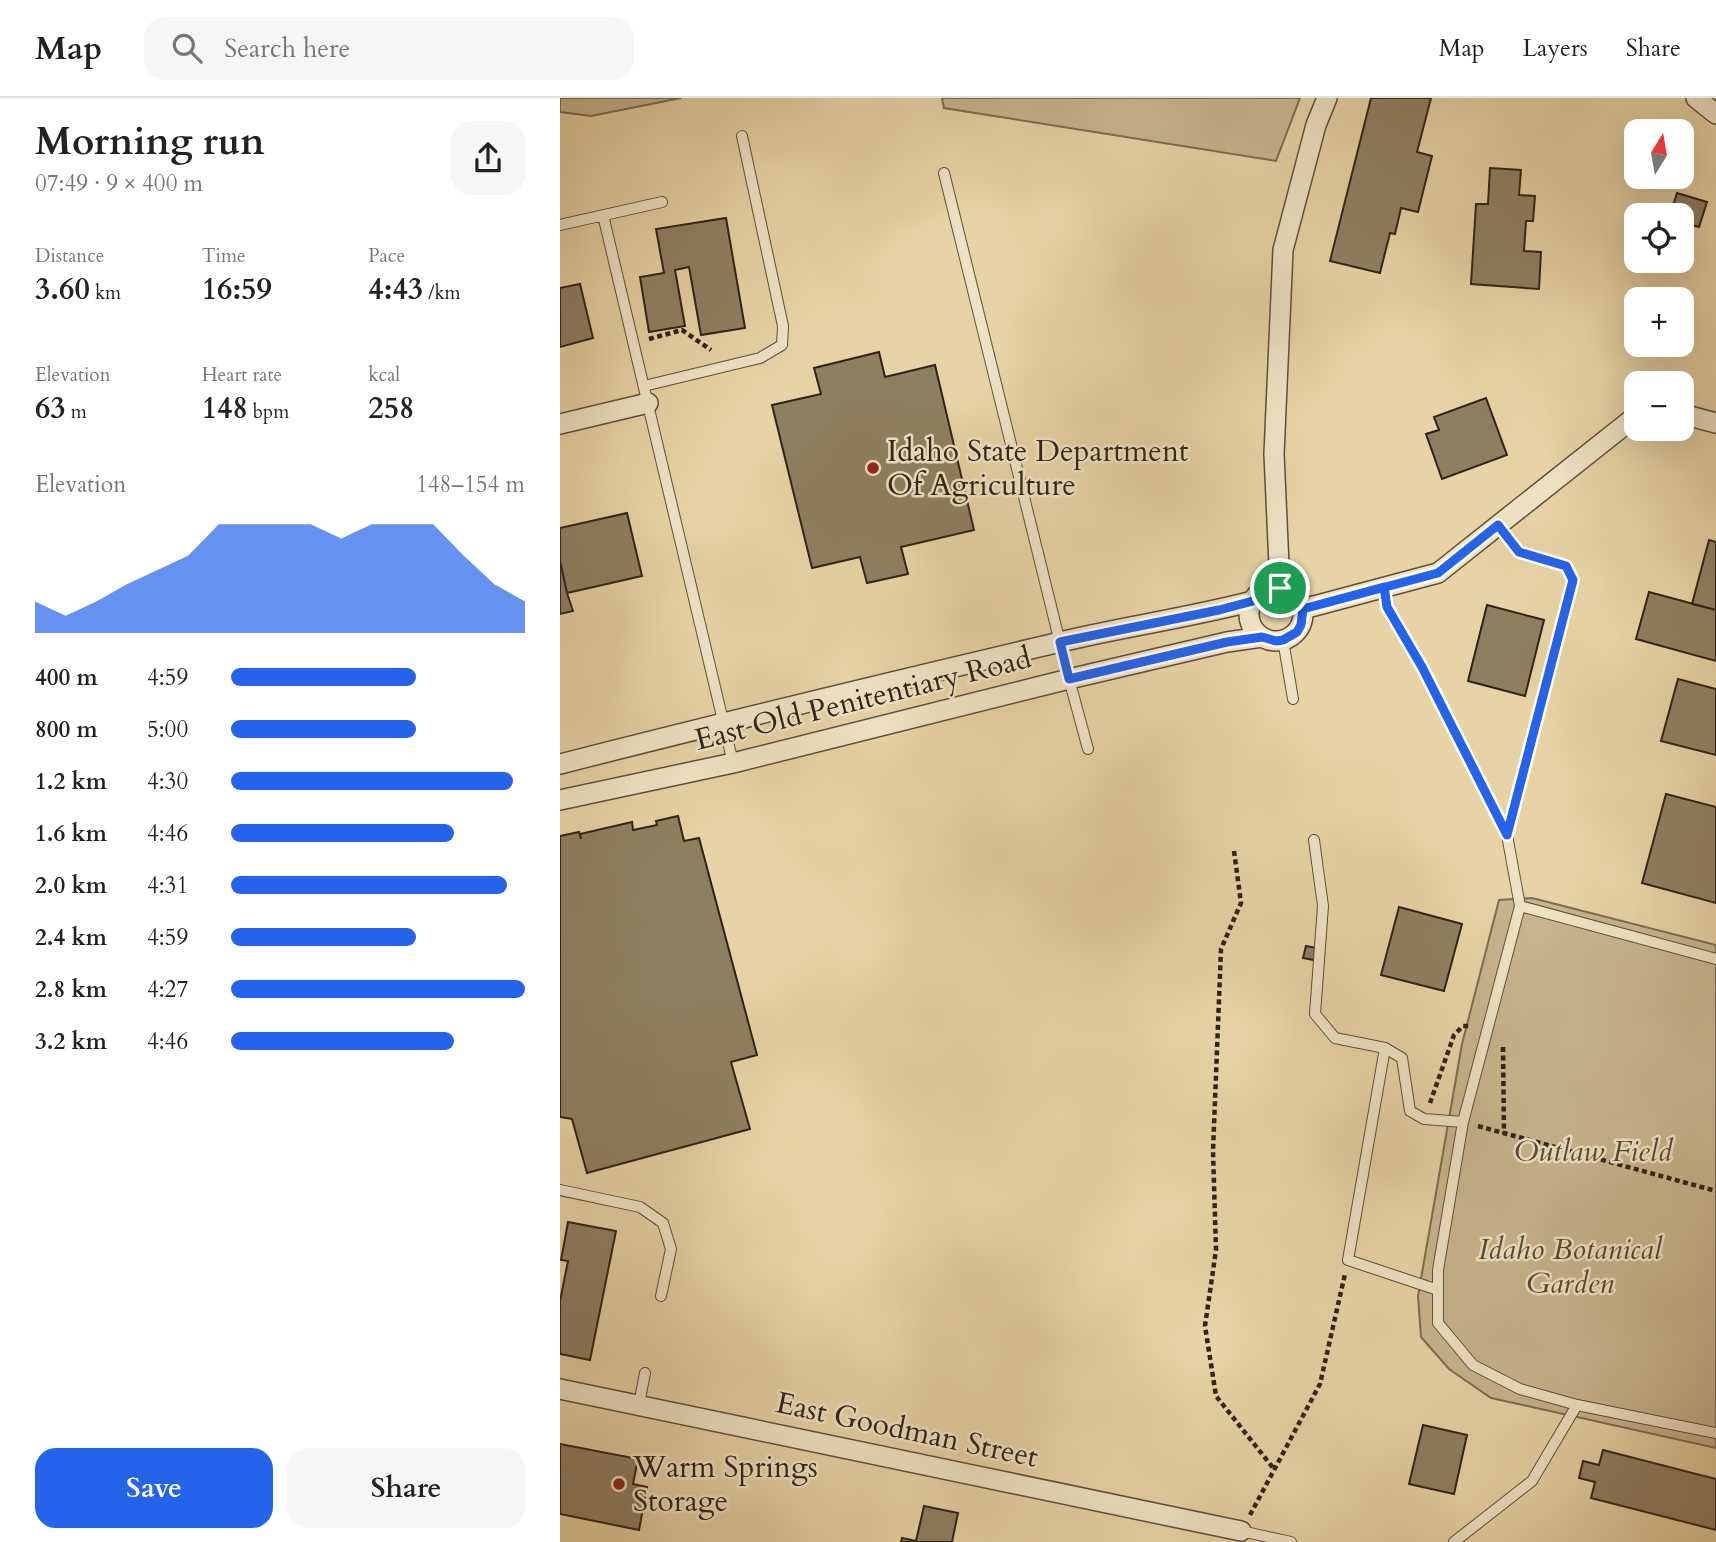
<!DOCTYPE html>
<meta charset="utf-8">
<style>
:root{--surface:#fff;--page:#f6f6f6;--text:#222;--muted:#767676;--line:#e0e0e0;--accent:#2563eb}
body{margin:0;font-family:Cardo,serif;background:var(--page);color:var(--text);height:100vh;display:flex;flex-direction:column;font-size:26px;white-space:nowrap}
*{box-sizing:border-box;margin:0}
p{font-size:23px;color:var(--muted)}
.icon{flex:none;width:38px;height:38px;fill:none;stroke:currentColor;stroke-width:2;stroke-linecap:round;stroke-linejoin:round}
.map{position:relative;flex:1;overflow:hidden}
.side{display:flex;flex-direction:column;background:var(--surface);width:560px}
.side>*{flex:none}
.needle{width:46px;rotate:11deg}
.buttons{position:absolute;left:1064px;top:21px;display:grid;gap:14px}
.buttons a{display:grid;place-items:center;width:70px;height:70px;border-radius:14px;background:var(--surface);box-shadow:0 7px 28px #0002;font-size:35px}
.pin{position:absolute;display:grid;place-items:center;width:60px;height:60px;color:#fff;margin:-30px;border:4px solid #fff;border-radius:50%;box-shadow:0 2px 7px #0007}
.round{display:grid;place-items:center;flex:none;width:74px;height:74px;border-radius:21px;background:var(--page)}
.headline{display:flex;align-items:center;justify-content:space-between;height:119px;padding:0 35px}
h1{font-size:38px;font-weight:700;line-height:52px}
.stats{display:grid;grid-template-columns:repeat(3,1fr);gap:10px;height:119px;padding:7px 35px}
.stats div{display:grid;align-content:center}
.stats b{font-size:30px;font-weight:700}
.stats small{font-size:19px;font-weight:400}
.stats p{font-size:19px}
.chart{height:196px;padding:14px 35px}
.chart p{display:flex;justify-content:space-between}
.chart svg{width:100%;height:126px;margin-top:7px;fill:var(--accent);opacity:.7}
.action{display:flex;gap:14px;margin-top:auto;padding:14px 35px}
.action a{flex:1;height:80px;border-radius:21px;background:var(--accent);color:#fff;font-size:28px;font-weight:700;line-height:80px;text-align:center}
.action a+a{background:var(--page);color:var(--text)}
ul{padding:0 35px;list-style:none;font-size:23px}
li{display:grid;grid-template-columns:112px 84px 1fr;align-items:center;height:52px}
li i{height:18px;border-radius:9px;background:var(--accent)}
header{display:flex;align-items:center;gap:42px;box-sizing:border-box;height:98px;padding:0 35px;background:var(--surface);border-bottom:2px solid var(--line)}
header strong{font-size:33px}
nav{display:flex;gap:38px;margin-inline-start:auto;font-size:24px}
.search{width:490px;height:63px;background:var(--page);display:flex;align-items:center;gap:18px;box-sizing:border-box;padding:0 24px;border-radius:21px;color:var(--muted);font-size:26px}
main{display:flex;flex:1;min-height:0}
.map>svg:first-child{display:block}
.green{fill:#c8b58d;stroke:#7c6c52;stroke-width:2}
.building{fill:#8f7f61;stroke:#2f2317;stroke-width:2}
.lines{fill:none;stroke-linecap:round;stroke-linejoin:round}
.service-casing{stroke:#5d4f3a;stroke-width:12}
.minor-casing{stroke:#5d4f3a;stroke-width:22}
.path{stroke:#2f2317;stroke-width:4.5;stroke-dasharray:5 3.5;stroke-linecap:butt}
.service{stroke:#efe2c4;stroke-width:10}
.minor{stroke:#efe2c4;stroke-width:19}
.route-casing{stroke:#fff;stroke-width:14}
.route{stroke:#2563eb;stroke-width:9}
.poi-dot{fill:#8f2418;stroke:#efe2c4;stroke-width:2.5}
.labels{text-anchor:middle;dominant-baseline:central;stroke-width:5;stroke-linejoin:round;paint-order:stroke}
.poi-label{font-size:30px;fill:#2f2317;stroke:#efe2c4;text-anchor:start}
.street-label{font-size:30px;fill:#2f2317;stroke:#efe2c4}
.park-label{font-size:30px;font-style:italic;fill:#554834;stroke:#efe2c4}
</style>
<header>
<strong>Map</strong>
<div class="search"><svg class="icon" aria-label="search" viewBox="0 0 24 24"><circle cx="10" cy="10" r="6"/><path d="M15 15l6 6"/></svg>Search here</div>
<nav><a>Map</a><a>Layers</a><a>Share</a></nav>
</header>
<main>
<section class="side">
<div class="headline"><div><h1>Morning run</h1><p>07:49 · 9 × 400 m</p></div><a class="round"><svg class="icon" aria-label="share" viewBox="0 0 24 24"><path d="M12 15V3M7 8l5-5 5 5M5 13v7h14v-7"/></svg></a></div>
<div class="stats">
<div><p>Distance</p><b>3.60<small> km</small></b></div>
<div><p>Time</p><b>16:59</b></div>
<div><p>Pace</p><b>4:43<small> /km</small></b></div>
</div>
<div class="stats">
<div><p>Elevation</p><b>63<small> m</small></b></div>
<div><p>Heart rate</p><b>148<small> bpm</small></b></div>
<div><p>kcal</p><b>258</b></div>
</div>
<div class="chart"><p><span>Elevation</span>148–154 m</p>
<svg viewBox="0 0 160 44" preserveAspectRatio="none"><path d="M0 44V33L10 38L20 33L30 27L40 22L50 17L60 6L70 6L80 6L90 6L100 11L110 6L120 6L130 6L140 17L150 27L160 33V44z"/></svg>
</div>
<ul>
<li><b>400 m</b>4:59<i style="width:63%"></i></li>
<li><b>800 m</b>5:00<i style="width:63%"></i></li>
<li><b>1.2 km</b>4:30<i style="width:96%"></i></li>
<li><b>1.6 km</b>4:46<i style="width:76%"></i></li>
<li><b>2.0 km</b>4:31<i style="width:94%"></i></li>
<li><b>2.4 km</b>4:59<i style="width:63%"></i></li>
<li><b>2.8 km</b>4:27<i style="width:100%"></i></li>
<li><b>3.2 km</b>4:46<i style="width:76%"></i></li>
</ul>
<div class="action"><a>Save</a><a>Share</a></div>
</section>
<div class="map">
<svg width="1156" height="1444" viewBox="0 0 1156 1444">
<rect width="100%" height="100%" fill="#e7d3a5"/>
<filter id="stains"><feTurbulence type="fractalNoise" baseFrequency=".00286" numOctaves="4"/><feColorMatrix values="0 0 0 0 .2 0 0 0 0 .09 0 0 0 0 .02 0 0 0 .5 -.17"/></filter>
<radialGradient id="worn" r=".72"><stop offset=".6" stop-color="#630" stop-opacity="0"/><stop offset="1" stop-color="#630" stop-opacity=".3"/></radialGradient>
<!-- green -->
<path class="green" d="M0 0H121L31 18 0 14Z
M382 0H740L716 63 384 10Z
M972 800 1156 847V1350L931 1300 889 1271 861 1239 858 1198 902 946 939 802Z"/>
<!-- building -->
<path class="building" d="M811 0H871L857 54 872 58 858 114 841 110 835 136 830 135 820 175 770 163Z
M930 70 961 72 959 97 975 98 973 123H966L964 153 981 154 979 191 911 186 916 106H928Z
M1117 95 1147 104 1139 129 1122 124V117H1110Z
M166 120 185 230 141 237 129 169 115 172 125 228 89 234 80 179 104 175 96 131Z
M20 186 33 240 0 249V190Z
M319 254 325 279 375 267 414 432 341 449 348 476 307 485 300 459 252 470 212 307 261 296 254 270Z
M926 300 947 357 882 381 866 336 879 332 874 319Z
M67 415 82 478 7 495 0 463V430Z
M1149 442 1156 444V512L1132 506Z
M0 463 7 495 13 513 0 516Z
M1089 494 1156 512V563L1076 541Z
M927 507 984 522 965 598 908 583Z
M1118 581 1156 591V657L1101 643Z
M1106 696 1156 709V805L1082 785Z
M118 718 124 743 139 740 197 957 171 964 190 1031 27 1075 12 1021 0 1019V738L19 734 21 741 20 736 72 724 73 732 97 727 96 723Z
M839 809 902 826 884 893 821 877Z
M746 848 757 850 754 862 743 860Z
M8 1124 56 1133 30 1262 0 1256V1203L8 1163 1 1162Z
M863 1327 907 1337 894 1396 849 1386Z
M0 1346 78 1361 73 1386 87 1389 79 1432 0 1416Z
M1043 1352 1156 1381V1432L1031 1400 1035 1384 1019 1380 1023 1363 1039 1367Z
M364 1408 398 1415 392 1444H341L342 1440 356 1443Z"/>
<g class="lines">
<!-- service casing -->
<g class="service-casing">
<path id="service" d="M384 75 509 581 528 651
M43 117 173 665
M0 127 102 104
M84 288 200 260 222 247 223 228 182 38
M938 427 959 454 1006 468 1013 482 947 737
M824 489 827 509 862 569 947 737 960 808 903 1024 878 1172V1225L913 1267 960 1291 1017 1307
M723 542 733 601
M754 742 763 808 755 916 775 940 825 950 842 960 850 1013 864 1021 903 1024
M960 808 1156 861
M825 950 788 1162 878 1192
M0 1092 80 1109 103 1125 111 1151 101 1198
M79 1306 85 1275
M681 1433 731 1444
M894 1444 972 1383 1017 1307 1156 1335"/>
</g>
<!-- minor casing -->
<g class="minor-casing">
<path id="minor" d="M1136 0 1156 16
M1122 316 1156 325
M0 326 88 305
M689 516a27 27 0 1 1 54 0a27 27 0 1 1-54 0Z
M720 490 714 356 723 152 756 27 767 0
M743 511 878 475 1076 318
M0 666C165 624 330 584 496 545 561 529 628 520 693 503
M0 702 173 665 509 581 667 544 702 539
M0 1291 681 1433"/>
</g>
<!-- path -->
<path class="path" d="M89 241 122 232 151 252
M674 753 681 805 661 851 653 1053 656 1152 645 1228 656 1298 714 1371
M943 949 944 1035
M870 1005 894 937 903 928H911
M918 1028 1156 1093
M690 1417 760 1286 785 1176"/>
<!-- service -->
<use href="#service" class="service"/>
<!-- minor -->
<use href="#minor" class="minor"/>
</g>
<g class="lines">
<!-- route casing -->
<g class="route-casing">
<path id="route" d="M720 490C708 490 700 494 693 503L659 512 500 544 509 581 667 544 702 539 716 543 723 542 737 534 741 527 743 511 824 489 827 509 862 569 947 737 1013 482 1006 468 959 454 938 427 878 475 743 511C738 499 732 493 720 490"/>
</g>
<!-- route -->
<use href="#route" class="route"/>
</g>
<!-- markers -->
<g class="poi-dot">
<circle cx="313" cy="370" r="7"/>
<circle cx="59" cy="1386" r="7"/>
</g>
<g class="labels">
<!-- poi labels -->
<g class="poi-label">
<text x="327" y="353">Idaho State Department<tspan x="327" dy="34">Of Agriculture</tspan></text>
<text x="73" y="1369">Warm Springs<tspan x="73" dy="34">Storage</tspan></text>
</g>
<!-- street labels -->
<g class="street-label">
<text transform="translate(303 601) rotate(-14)">East Old Penitentiary Road</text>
<text transform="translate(347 1332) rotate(12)">East Goodman Street</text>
</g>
<!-- park labels -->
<g class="park-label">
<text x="1033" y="1053">Outlaw Field</text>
<text x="1010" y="1151">Idaho Botanical<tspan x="1010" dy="34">Garden</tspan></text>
</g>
</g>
<rect width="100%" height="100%" filter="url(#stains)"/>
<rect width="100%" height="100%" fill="url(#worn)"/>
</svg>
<div class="buttons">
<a><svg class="needle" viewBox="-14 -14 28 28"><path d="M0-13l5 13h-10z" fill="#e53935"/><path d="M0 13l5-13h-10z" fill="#767676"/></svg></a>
<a><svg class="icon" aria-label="locate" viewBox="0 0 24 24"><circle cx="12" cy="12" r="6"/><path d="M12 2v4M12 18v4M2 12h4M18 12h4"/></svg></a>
<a>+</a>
<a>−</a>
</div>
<div class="pin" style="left:720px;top:490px;background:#1e9e55"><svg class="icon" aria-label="arrive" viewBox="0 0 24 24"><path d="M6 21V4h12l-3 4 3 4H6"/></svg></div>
</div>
</main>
